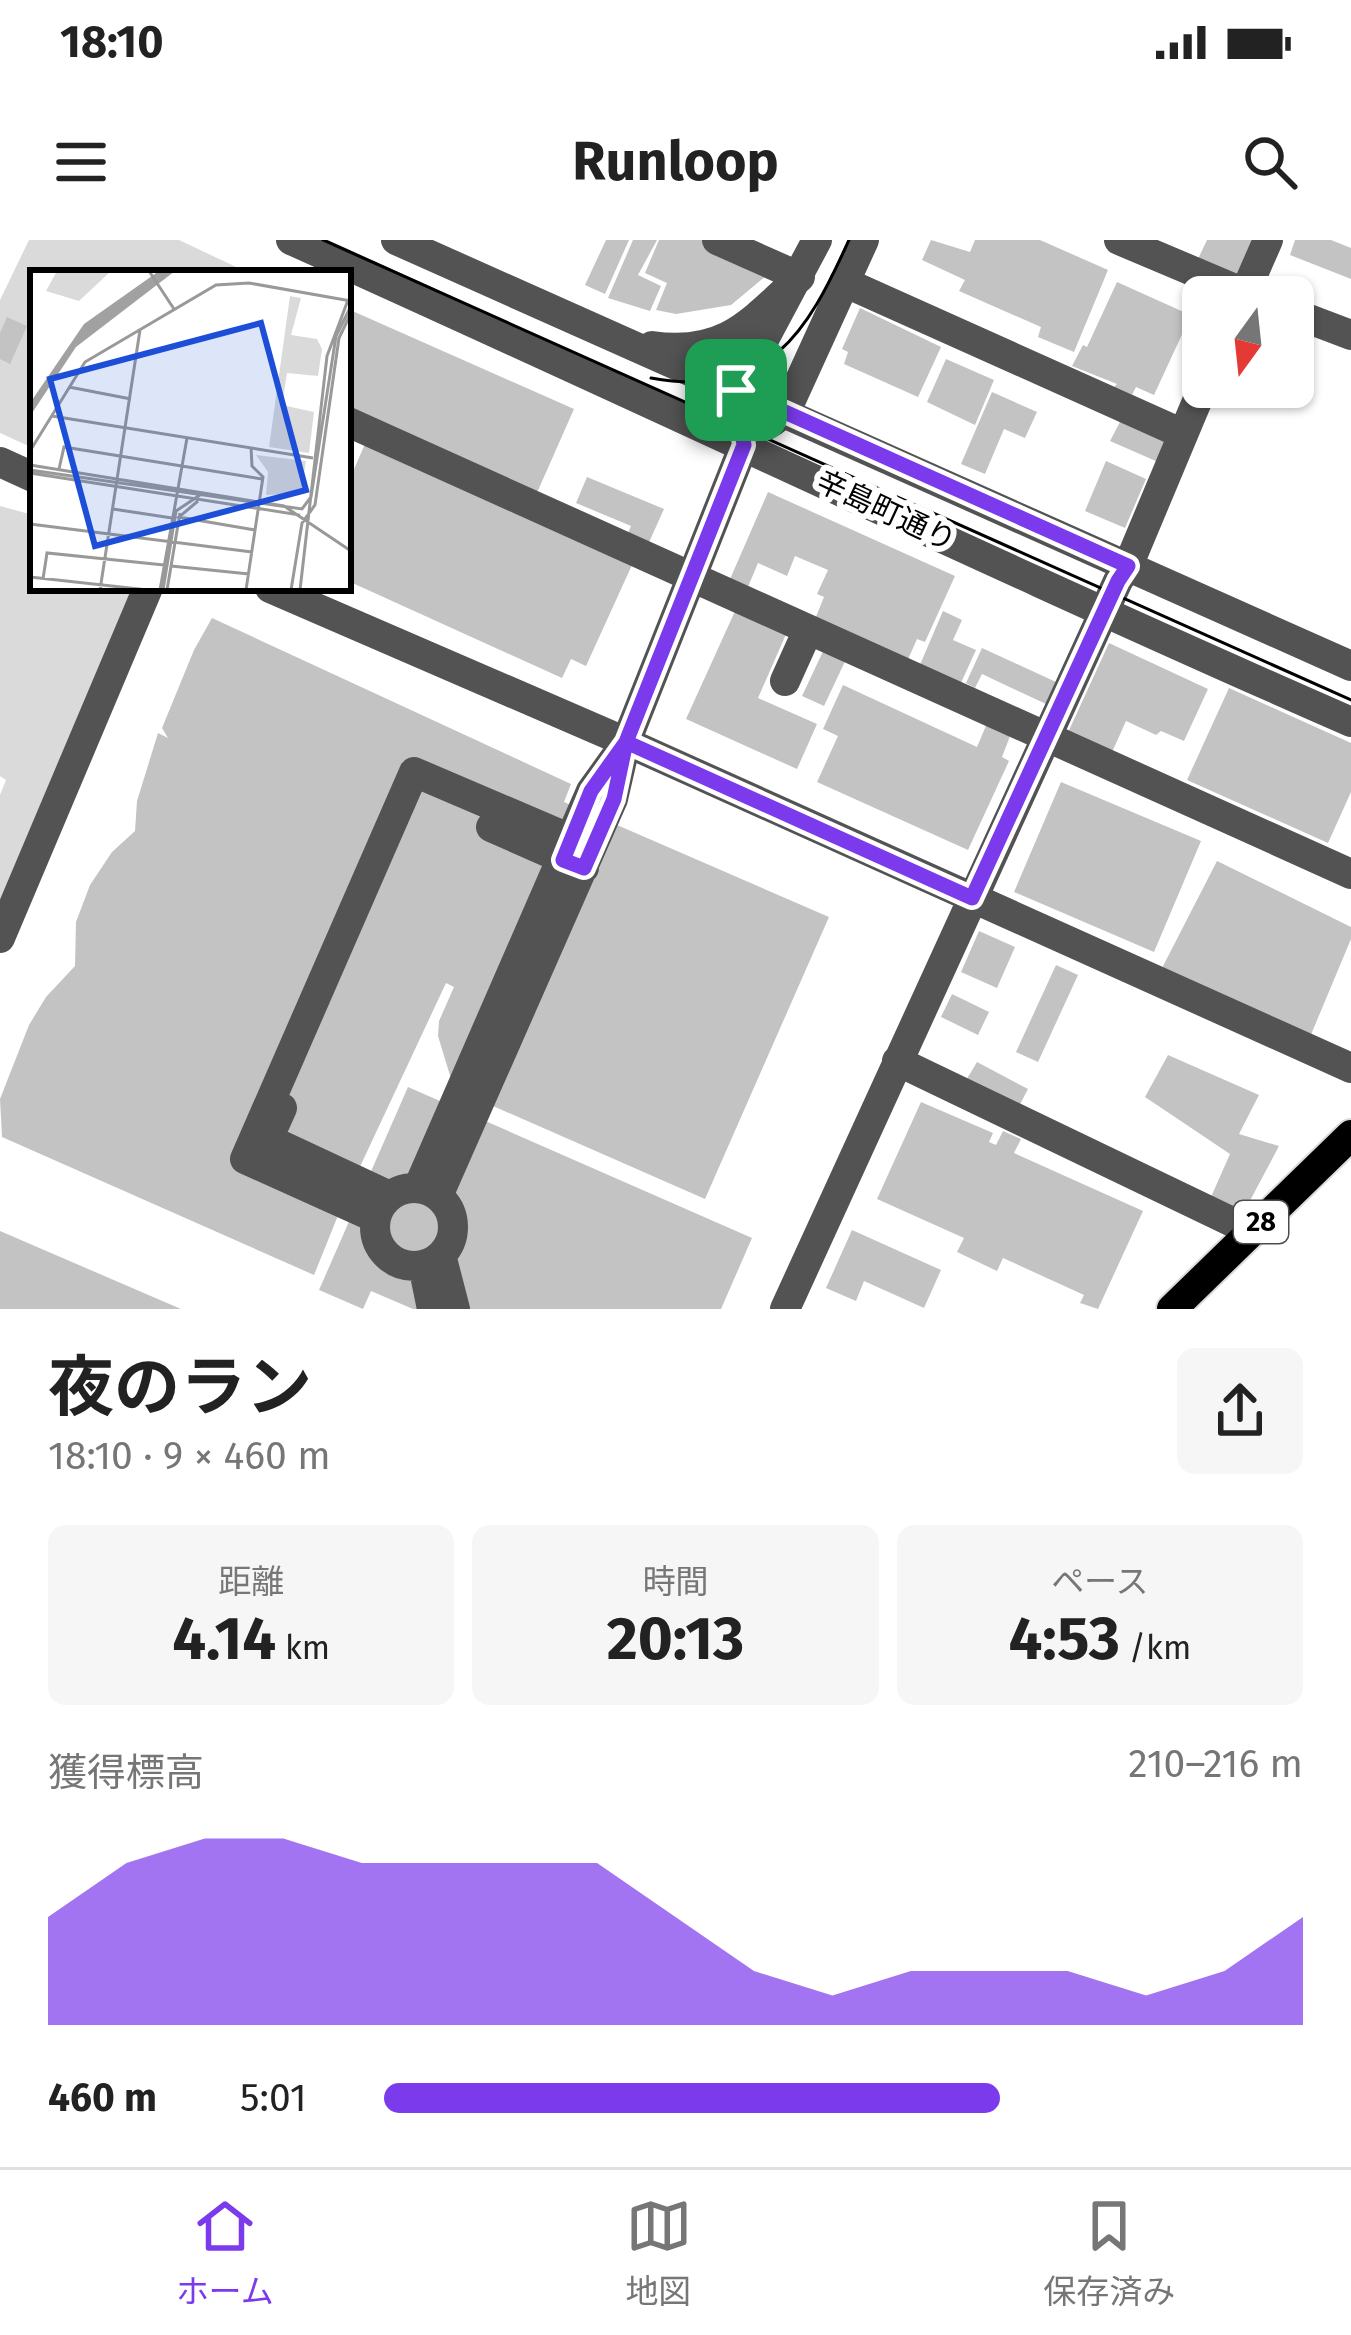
<!DOCTYPE html>
<html lang="ja">
<meta charset="utf-8">
<style>
:root{--surface:#fff;--page:#f6f6f6;--text:#222;--muted:#767676;--line:#e0e0e0;--accent:#7c3aed}
body{margin:0;font-family:"Fira Sans","Noto Sans JP",sans-serif;background:var(--page);color:var(--text);height:100vh;display:flex;flex-direction:column;font-size:45px;white-space:nowrap}
*{box-sizing:border-box;margin:0}
p{font-size:39px;color:var(--muted)}
.icon{flex:none;width:66px;height:66px;fill:none;stroke:currentColor;stroke-width:2;stroke-linecap:round;stroke-linejoin:round}
.map{position:relative;height:1069px;overflow:hidden}
.panel{display:flex;flex-direction:column;background:var(--surface);flex:1}
.panel>*{flex:none}
.needle{width:78px;rotate:195deg}
.buttons{position:absolute;left:1182px;top:36px;display:grid;gap:24px}
.buttons a{display:grid;place-items:center;width:132px;height:132px;border-radius:18px;background:var(--surface);box-shadow:0 3px 9px #0004;font-size:60px}
.pin{position:absolute;display:grid;place-items:center;width:102px;height:102px;color:#fff;margin:-51px;border-radius:24px;box-shadow:0 6px 18px #0006}
.round{display:grid;place-items:center;flex:none;width:126px;height:126px;border-radius:18px;background:var(--page)}
.headline{display:flex;align-items:center;justify-content:space-between;height:204px;padding:0 48px}
h1{font-size:66px;font-weight:700;line-height:90px}
.metrics{display:grid;grid-template-columns:repeat(3,1fr);gap:18px;height:204px;padding:12px 48px}
.metrics div{display:grid;align-content:center;border-radius:18px;background:var(--page);text-align:center}
.metrics b{font-size:60px;font-weight:700}
.metrics small{font-size:33px;font-weight:400}
.metrics p{font-size:33px}
.chart{height:336px;padding:24px 48px}
.chart p{display:flex;justify-content:space-between}
.chart svg{width:100%;height:216px;margin-top:12px;fill:var(--accent);opacity:.7}
ul{padding:0 48px;list-style:none;font-size:39px}
li{display:grid;grid-template-columns:192px 144px 1fr;align-items:center;height:90px}
li i{height:30px;border-radius:15px;background:var(--accent)}
.status{display:flex;justify-content:space-between;align-items:center;height:84px;padding:0 60px;background:var(--surface);direction:ltr}
.status svg{height:33px;fill:currentColor}
header{display:flex;justify-content:space-between;align-items:center;height:156px;padding:0 48px;background:var(--surface);font-size:54px;font-weight:700}
.tab-bar{display:flex;justify-content:space-around;align-items:center;height:168px;border-top:3px solid var(--line);background:var(--surface);font-size:33px;color:var(--muted)}
.tab-bar a{display:grid;justify-items:center;gap:6px}
.tab-bar .current{color:var(--accent)}
.map>svg:first-child{display:block}
.green{fill:#dadada}
.building{fill:#c3c3c3}
.lines{fill:none;stroke-linecap:round;stroke-linejoin:round}
.major-casing{stroke:#dbdbdb;stroke-width:34}
.minor{stroke:#535353;stroke-width:30}
.major{stroke:#000;stroke-width:30}
.tram{stroke:#000;stroke-width:3}
.route-casing{stroke:#fff;stroke-width:24}
.route{stroke:#7c3aed;stroke-width:15}
.labels{text-anchor:middle;dominant-baseline:central;stroke-width:12;stroke-linejoin:round;paint-order:stroke}
.shield{fill:#fff;stroke:#4c4c4c;stroke-width:3}
.shield-label{font-size:27px;font-weight:bold;fill:#000}
.street-label{font-size:30px;fill:#000;stroke:#fff}
.inset-road{fill:none;stroke:#999;stroke-width:3}
.view{fill:#1d4ed8;fill-opacity:0.15;stroke:#1d4ed8;stroke-width:6}
.inset-edge{fill:none;stroke:#000;stroke-width:6}
</style>
<div class="status"><b>18:10</b><svg viewBox="0 0 49 12"><path d="M0 12V9h3v3zM5 12V6h3v6zM10 12V3h3v9zM15 12V0h3v12zM26 1h20v11H26zM47 4h2v5h-2z"/></svg></div>
<header><svg class="icon" aria-label="menu" viewBox="0 0 24 24"><path d="M4 6h16M4 12h16M4 18h16"/></svg>Runloop<svg class="icon" aria-label="search" viewBox="0 0 24 24"><circle cx="10" cy="10" r="6"/><path d="M15 15l6 6"/></svg></header>
<div class="map">
<svg width="1351" height="1069" viewBox="0 0 1351 1069">
<rect width="100%" height="100%" fill="#fff"/>
<!-- green -->
<path class="green" d="M29 0H179L249 33H33V208L0 193V60Z
M0 266 33 275V348H137L0 693V555L6 540 0 536Z"/>
<!-- building -->
<path class="building" d="M606 0H629L605 54 585 45Z
M633 0H657L638 35 661 46 650 71 608 58Z
M659 0H705L773 30 731 65 676 74 656 70 667 43 645 33Z
M931 0 970 12 975 0H1040L1108 30 1074 112 1038 97 1041 87 959 51 965 40 922 20Z
M1207 0H1254L1239 36 1198 19Z
M1295 0H1331L1351 8V39L1290 15Z
M1117 42 1197 78 1191 91 1185 88 1154 155 1136 147 1132 155 1114 147 1117 144 1072 126 1083 105 1087 107Z
M860 68 941 107 918 157 844 124 848 112 842 109Z
M348 69 574 169 536 255 348 171Z
M7 77 27 86 10 124 0 119V93Z
M946 119 994 140 975 185 927 162Z
M992 152 1037 172 1025 198 1004 189 985 234 961 224Z
M1122 178 1168 197 1158 222 1110 201Z
M365 204 632 325 586 426 571 419 562 438 348 341V243Z
M1106 221 1146 239 1125 288 1085 271Z
M587 237 664 269 646 309 625 300 631 286 576 263Z
M768 252 955 336 925 402 917 399 906 424 813 384 824 357 817 354 828 330 795 316 787 336 758 323 745 354 727 346Z
M736 369 787 392 758 458 817 484 797 529 686 479Z
M943 371 962 380 953 400 976 410 960 445 919 427Z
M212 378 571 544 564 562 829 677 705 959 461 852 452 842 438 796 439 781 454 747 446 743 343 963 314 1035 2 897 0 859 29 785 46 757 75 726 76 682 90 645 112 612 135 591 137 561 158 493 168 498 162 488 194 410Z
M1109 403 1208 449 1184 501 1161 491 1156 495 1126 481 1109 519 1065 499Z
M826 405 848 415 824 466 802 456Z
M982 408 1056 442 1046 464 982 434 975 448 966 443Z
M843 445 977 507 988 481 1012 491 1002 517 1009 521 968 610 817 542 838 496 823 489Z
M1229 448 1351 503V552L1328 603 1187 540Z
M1061 542 1201 601 1154 712 1014 652Z
M1217 621 1351 687V699L1310 797 1161 730Z
M979 691 1015 707 997 748 961 732Z
M1056 725 1078 735 1038 822 1016 812Z
M952 754 989 772 978 795 941 777Z
M1168 815 1259 855 1239 894 1279 906 1244 972 1211 957 1230 914 1145 857Z
M977 822 1028 849 1017 870 965 842Z
M408 847 752 998 721 1069H413L371 1051 363 1069 319 1050Z
M921 862 993 893 989 902 996 905 1003 891 1021 899 1014 913 1143 971 1098 1069 1080 1063 1084 1055 1003 1018 997 1031 957 1012 964 998 877 959Z
M852 990 941 1030 924 1068 864 1041 856 1061 826 1048Z
M0 991 181 1069H0Z"/>
<g class="lines">
<!-- major casing -->
<g class="major-casing">
<path id="major" d="M1172 1069 1351 895"/>
</g>
<!-- minor -->
<path class="minor" d="M291 0C645 159 995 326 1351 482
M396 0 1351 426
M1119 0 1254 57
M844 42 1183 194
M1243 57 1268 0
M1293 73 1351 95
M652 106C725 116 750 83 800 37L717 0
M348 182 1351 634
M772 182 786 171 864 0
M0 222 33 237
M270 348 626 502 1351 828
M785 441 808 390
M491 587 584 628
M0 698 148 348
M897 821 1251 991
M282 868 268 899 390 956
M418 948 591 551 619 512
M375 987a39 39 0 1 1 78 0a39 39 0 1 1-78 0Z
M438 956 613 559 626 502 744 205 737 150 817 0
M376 978 245 919 414 532 571 599
M441 1015 455 1069
M423 1025 432 1069
M785 1069 1118 341 1128 326 1203 147"/>
<!-- major -->
<use href="#major" class="major"/>
<!-- tram -->
<path class="tram" d="M323 0 1351 460
M651 138C769 159 807 93 849 0"/>
</g>
<g class="lines">
<!-- route casing -->
<g class="route-casing">
<path id="route" d="M736 150 744 205 626 502 591 551 563 620 584 628 614 559 626 502 972 658 1118 341 1128 326 736 150"/>
</g>
<!-- route -->
<use href="#route" class="route"/>
</g>
<g class="labels">
<!-- shield labels -->
<rect class="shield" x="1234" y="961" width="54" height="42" rx="9"/>
<g class="shield-label">
<text x="1261" y="982">28</text>
</g>
<!-- street labels -->
<g class="street-label">
<text transform="translate(886 271) rotate(25)">辛島町通り</text>
</g>
</g>
<!-- overview -->
<g transform="translate(30 30)">
<rect width="321" height="321" fill="#fff"/>
<path d="M27 1H81L49 31 16 21ZM260 26 271 28 261 65 287 69 292 79 288 106 257 103 252 135 284 142 279 183 239 177ZM226 185 276 191 271 223 236 225 238 202Z" fill="#dadada"/>
<path d="M129 1H145L46 77 0 146V133L54 54Z" fill="#a1a1a1"/>
<path class="inset-road" d="M119 1 144 39M39 117 101 129M22 146 283 188M0 181 55 92 186 15 219 13 321 31M0 195 254 236 321 281M29 199 34 177 232 209M0 200 272 239 281 227 306 66 321 36M0 203 270 245M168 231 149 247 225 260M83 239 142 248M0 254 222 282M141 296 219 304M0 307 118 320M13 309 17 283 134 295M70 320 110 60M130 320 157 168M133 320 146 241 170 225M137 320 150 243M216 320 233 207 222 196 221 177M261 320 272 253 285 235 309 68 321 43M270 320 297 86 318 30"/>
<path class="view" d="M231 53 276 220 65 276 20 109Z"/>
<rect width="321" height="321" class="inset-edge"/>
</g>
</svg>
<div class="buttons">
<a><svg class="needle" viewBox="-14 -14 28 28"><path d="M0-13l5 13h-10z" fill="#e53935"/><path d="M0 13l5-13h-10z" fill="#767676"/></svg></a>
</div>
<div class="pin" style="left:736px;top:150px;background:#1e9e55"><svg class="icon" aria-label="arrive" viewBox="0 0 24 24"><path d="M6 21V4h12l-3 4 3 4H6"/></svg></div>
</div>
<section class="panel">
<div class="headline"><div><h1>夜のラン</h1><p>18:10 · 9 × 460 m</p></div><a class="round"><svg class="icon" aria-label="share" viewBox="0 0 24 24"><path d="M12 15V3M7 8l5-5 5 5M5 13v7h14v-7"/></svg></a></div>
<div class="metrics">
<div><p>距離</p><b>4.14<small> km</small></b></div>
<div><p>時間</p><b>20:13</b></div>
<div><p>ペース</p><b>4:53<small> /km</small></b></div>
</div>
<div class="chart"><p><span>獲得標高</span>210–216 m</p>
<svg viewBox="0 0 160 44" preserveAspectRatio="none"><path d="M0 44V22L10 11L20 6L30 6L40 11L50 11L60 11L70 11L80 22L90 33L100 38L110 33L120 33L130 33L140 38L150 33L160 22V44z"/></svg>
</div>
<ul>
<li><b>460 m</b>5:01<i style="width:67%"></i></li>
</ul>
</section>
<nav class="tab-bar">
<a class="current"><svg class="icon" aria-label="home" viewBox="0 0 24 24"><path d="M3 11l9-7 9 7M6 9v11h12V9"/></svg>ホーム</a>
<a><svg class="icon" aria-label="map" viewBox="0 0 24 24"><path d="M3 6l6-2 6 2 6-2v14l-6 2-6-2-6 2zM9 4v14M15 6v14"/></svg>地図</a>
<a><svg class="icon" aria-label="saved" viewBox="0 0 24 24"><path d="M7 4h10v16l-5-4-5 4z"/></svg>保存済み</a>
</nav>
